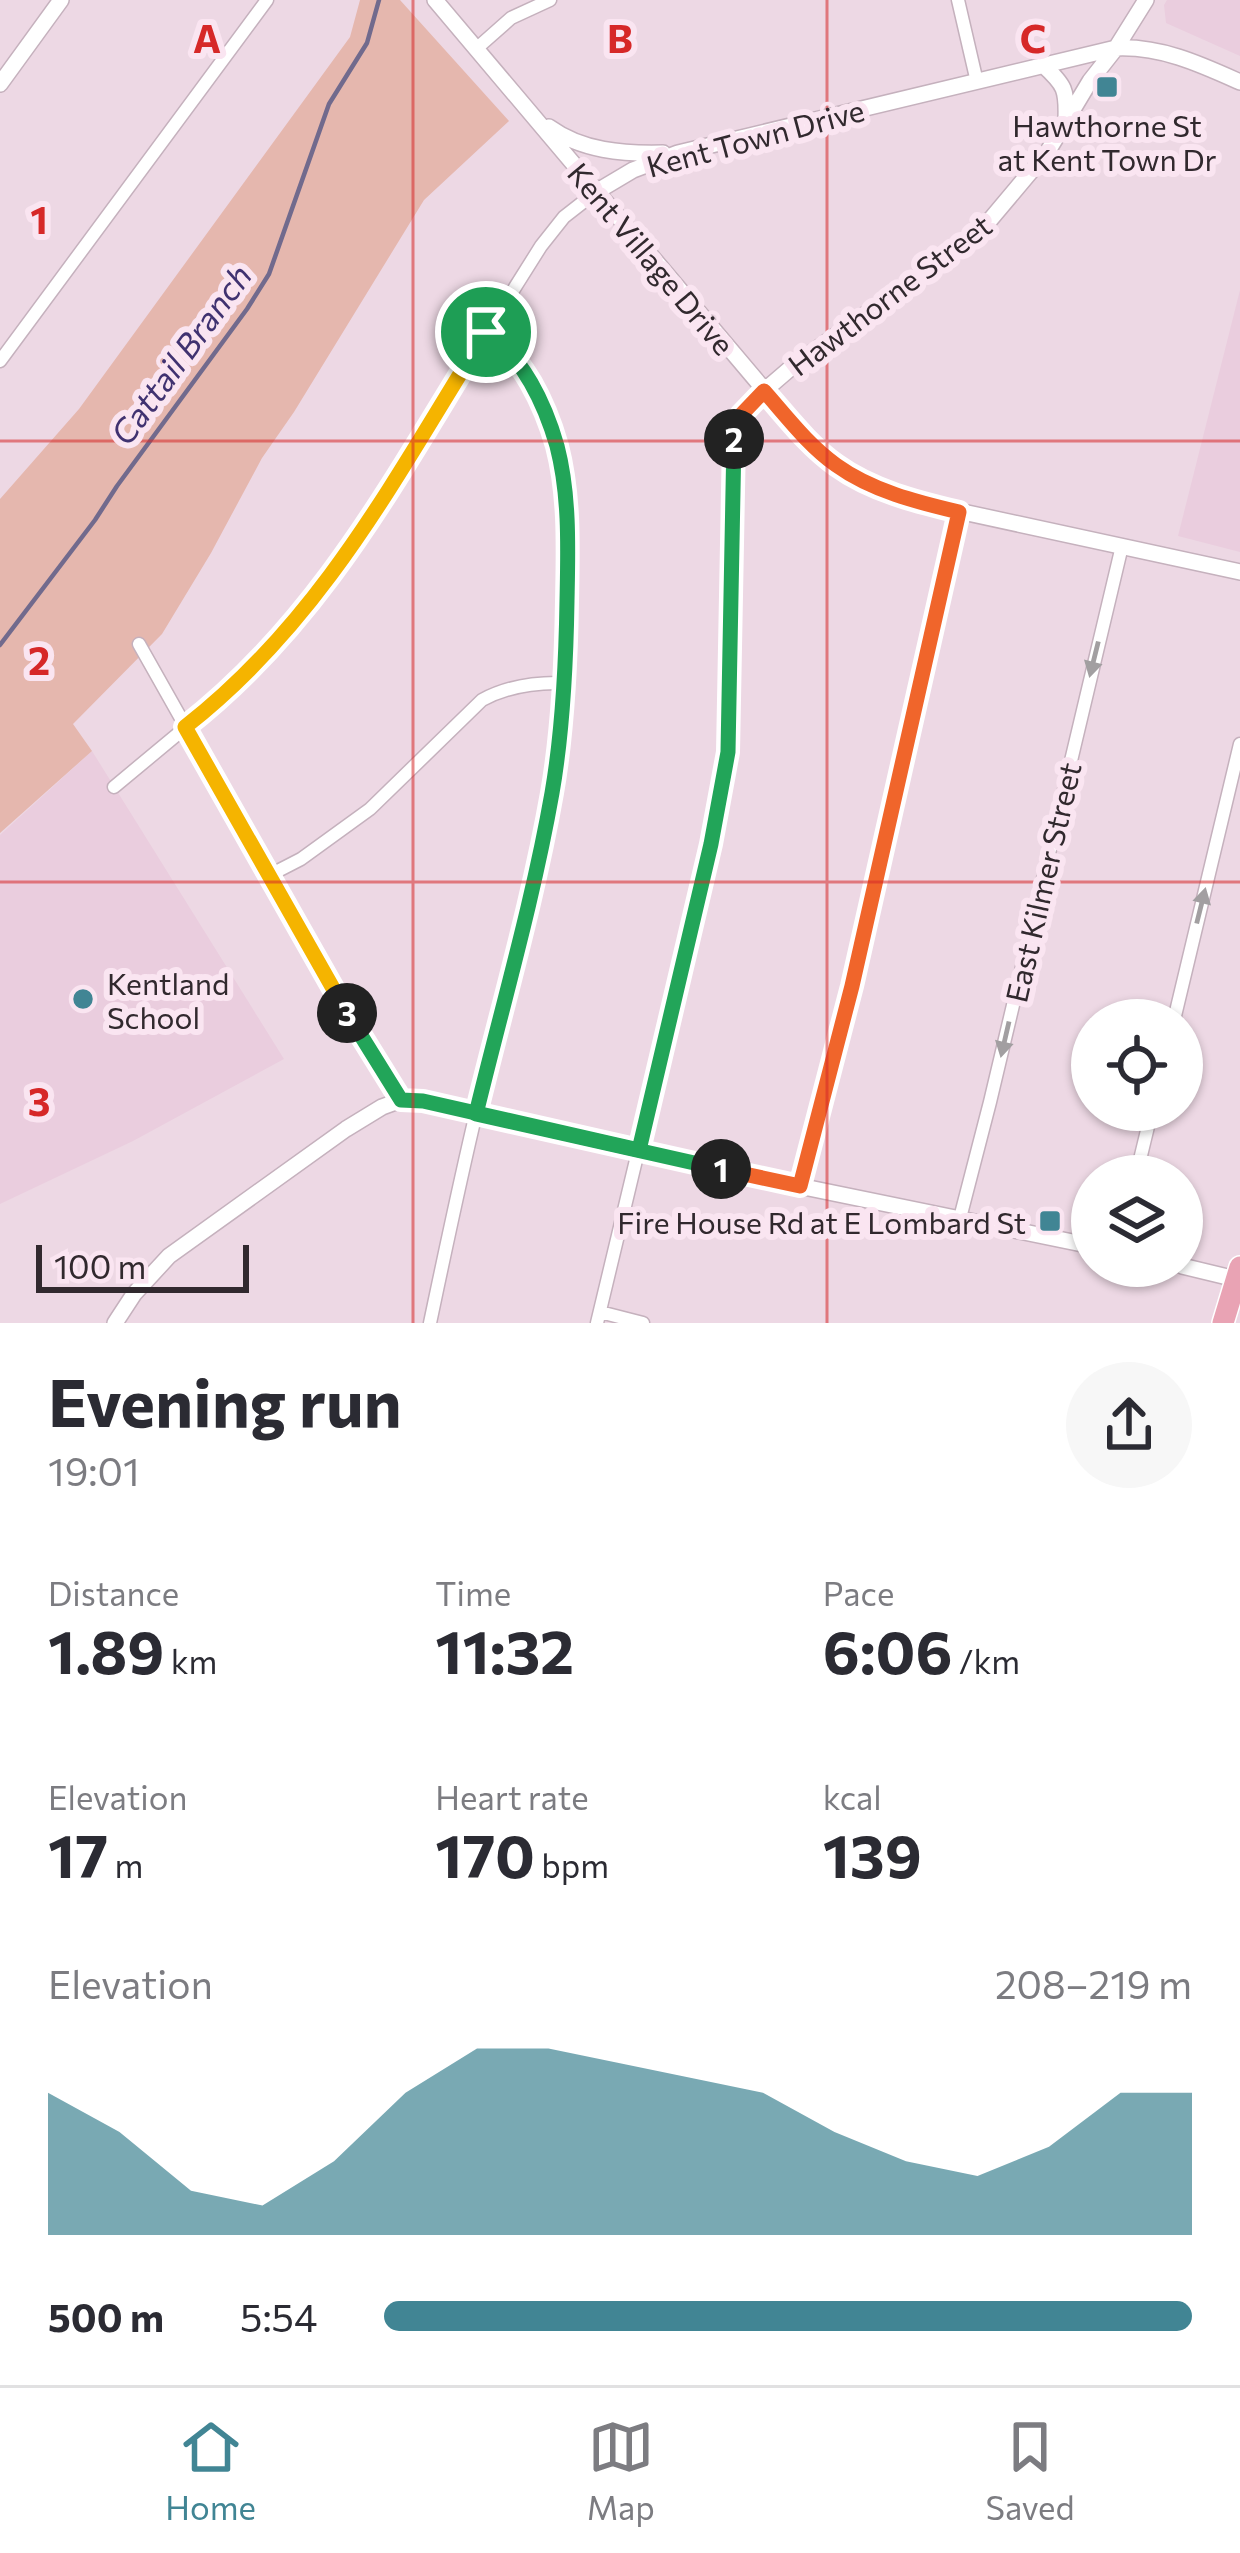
<!DOCTYPE html>
<meta charset="utf-8">
<style>
:root{--surface:#fff;--page:#f7f7f7;--text:#2b2b33;--muted:#7c7c81;--line:#e1e1e2;--accent:#418594}
body{margin:0;font-family:Commissioner,sans-serif;background:var(--page);color:var(--text);height:100vh;display:flex;flex-direction:column;font-size:45px;white-space:nowrap}
*{box-sizing:border-box;margin:0}
p{font-size:39px;color:var(--muted)}
.icon{flex:none;width:66px;height:66px;fill:none;stroke:currentColor;stroke-width:2;stroke-linecap:round;stroke-linejoin:round}
.map{position:relative;height:1323px;overflow:hidden}
.panel{display:flex;flex-direction:column;background:var(--surface);flex:1}
.panel>*{flex:none}
.fabs{position:absolute;left:1071px;top:999px;display:grid;gap:24px}
.fabs a{display:grid;place-items:center;width:132px;height:132px;border-radius:50%;background:var(--surface);box-shadow:0 3px 9px #0004;font-size:60px}
.scale{position:absolute;left:36px;bottom:30px;width:213px;box-sizing:border-box;padding-left:12px;border:6px solid #31292e;border-top:0;font-size:33px;line-height:42px;white-space:nowrap;color:#31292e;-webkit-text-stroke:9px #fae5f1;paint-order:stroke}
.pin{position:absolute;display:grid;place-items:center;width:102px;height:102px;color:#fff;margin:-51px;border:6px solid #fff;border-radius:50%;box-shadow:0 3px 12px #0007}
.km{position:absolute;width:60px;height:60px;margin:-30px;border-radius:50%;background:#222;color:#fff;font-size:33px;line-height:60px;text-align:center}
.round{display:grid;place-items:center;flex:none;width:126px;height:126px;border-radius:63px;background:var(--page)}
.summary{display:flex;align-items:center;justify-content:space-between;height:204px;padding:0 48px}
h1{font-size:66px;font-weight:700;line-height:90px}
.stats{display:grid;grid-template-columns:repeat(3,1fr);gap:18px;height:204px;padding:12px 48px}
.stats div{display:grid;align-content:center}
.stats b{font-size:60px;font-weight:700}
.stats small{font-size:33px;font-weight:400}
.stats p{font-size:33px}
.chart{height:336px;padding:24px 48px}
.chart p{display:flex;justify-content:space-between}
.chart svg{width:100%;height:216px;margin-top:12px;fill:var(--accent);opacity:.7}
ul{padding:0 48px;list-style:none;font-size:39px}
li{display:grid;grid-template-columns:192px 144px 1fr;align-items:center;height:90px}
li i{height:30px;border-radius:15px;background:var(--accent)}
.dock{display:flex;justify-content:space-around;align-items:center;height:168px;border-top:3px solid var(--line);background:var(--surface);font-size:33px;color:var(--muted)}
.dock a{display:grid;justify-items:center;gap:6px}
.dock .on{color:var(--accent)}
.map>svg:first-child{display:block}
.built{fill:#eacdde}
.green{fill:#e5b7ae}
.lines{fill:none;stroke-linecap:round;stroke-linejoin:round}
.stream{stroke:#716a8d;stroke-width:4.5}
.minor-casing{stroke:#c5b1bd;stroke-width:15}
.tertiary-casing{stroke:#c5b1bd;stroke-width:18}
.primary-casing{stroke:#fff;stroke-width:24}
.minor{stroke:#fff;stroke-width:12}
.tertiary{stroke:#fff;stroke-width:15}
.primary{stroke:#e9a3b4;stroke-width:21}
.oneway{fill:#a29fa1}
.split-1-casing{stroke:#fff;stroke-width:24}
.split-2-casing{stroke:#fff;stroke-width:24}
.split-3-casing{stroke:#fff;stroke-width:24}
.split-4-casing{stroke:#fff;stroke-width:24}
.split-1{stroke:#22a559;stroke-width:15}
.split-2{stroke:#f0652b;stroke-width:15}
.split-3{stroke:#22a559;stroke-width:15}
.split-4{stroke:#f5b400;stroke-width:15}
.grid{fill:none;stroke:#d62828;stroke-width:3;stroke-opacity:0.55}
.poi-dot{fill:#418594;stroke:#fae5f1;stroke-width:4.5}
.labels{text-anchor:middle;dominant-baseline:central;stroke-width:12;stroke-linejoin:round;paint-order:stroke}
.poi-label{font-size:30px;fill:#31292e;stroke:#fae5f1}
.street-label{font-size:30px;fill:#31292e;stroke:#fae5f1}
.water-label{font-size:33px;font-style:italic;fill:#403270;stroke:#fae5f1}
.grid-label{font-size:39px;text-anchor:middle;font-weight:bold;fill:#d62828;stroke:#fae5f1;stroke-width:12;stroke-linejoin:round;paint-order:stroke}
</style>
<div class="map">
<svg width="1240" height="1323" viewBox="0 0 1240 1323">
<rect width="100%" height="100%" fill="#edd8e4"/>
<!-- built -->
<path class="built" d="M1167 0H1240V56L1166 23 1164 5Z
M1240 290V552L1178 536Z
M92 751 284 1059 133 1141 0 1204V835Z"/>
<!-- green -->
<path class="green" d="M360 0H400L509 121 424 200 294 412 262 458 211 553 162 634 73 724 92 751 0 833V499L79 409 350 37Z"/>
<g class="lines">
<!-- stream -->
<path class="stream" d="M0 645 95 520 117 486 247 309 269 274 329 104 367 43 379 0"/>
<!-- minor casing -->
<g class="minor-casing">
<path id="minor" d="M958 0 977 82
M476 49 511 18 550 0
M0 361 267 0
M139 644 371 1055 401 1100
M114 787 215 703 290 629 354 543 541 246 564 217 596 192
M268 876 301 859 370 809 482 700C508 686 534 682 564 683
M1174 1020 1240 744
M1136 1176 1152 1110
M799 1186 852 985 959 512
M960 1218 990 1102 1122 546
M600 1312 643 1323
M430 1323C445 1252 460 1180 477 1109 502 1003 534 898 552 790 563 724 566 657 567 590 568 543 569 492 557 445 545 403 522 357 486 332
M597 1323 693 922 728 752 732 463C735 431 739 411 764 391"/>
</g>
<!-- tertiary casing -->
<g class="tertiary-casing">
<path id="tertiary" d="M435 0 794 425C834 469 871 487 926 504L1240 572
M1043 65C1065 85 1067 90 1066 119
M0 84 61 0
M549 127C582 151 623 154 663 153
M596 192 633 170 678 153 1116 48C1161 46 1200 64 1240 82
M764 391 793 366 954 251 990 220 1048 151 1090 81 1116 48 1146 0
M1182 1266 1240 1280
M115 1323 134 1294 169 1256 346 1129 382 1107 401 1100 423 1101 799 1186 1092 1246"/>
</g>
<!-- primary casing -->
<g class="primary-casing">
<path id="primary" d="M1223 1323 1240 1267"/>
</g>
<!-- minor -->
<use href="#minor" class="minor"/>
<!-- tertiary -->
<use href="#tertiary" class="tertiary"/>
<!-- primary -->
<use href="#primary" class="primary"/>
</g>
<!-- one-way arrows -->
<defs><path id="oneway-solid" d="M-6-.8H1V-3.2L6.5 0L1 3.2V.8H-6Z" transform="scale(3)"/></defs>
<g class="oneway">
<use href="#oneway-solid" transform="translate(1094 659) rotate(104)"/>
<use href="#oneway-solid" transform="translate(1201 906) rotate(-76)"/>
<use href="#oneway-solid" transform="translate(1005 1039) rotate(103)"/>
</g>
<g class="lines">
<!-- split-1 casing -->
<g class="split-1-casing">
<path id="split-1" d="M486 332C523 357 545 404 557 446 570 496 568 550 567 601 566 665 563 730 552 793 533 901 502 1007 476 1114L721 1169"/>
</g>
<!-- split-2 casing -->
<g class="split-2-casing">
<path id="split-2" d="M721 1169 800 1186 852 986 959 512C917 502 872 491 836 465 808 445 787 417 764 391L741 415 734 439"/>
</g>
<!-- split-3 casing -->
<g class="split-3-casing">
<path id="split-3" d="M347 1013 401 1100 423 1101 639 1150 711 844 728 752 734 439"/>
</g>
<!-- split-4 casing -->
<g class="split-4-casing">
<path id="split-4" d="M347 1013 185 727C322 620 396 476 486 332"/>
</g>
<!-- split-1 -->
<use href="#split-1" class="split-1"/>
<!-- split-2 -->
<use href="#split-2" class="split-2"/>
<!-- split-3 -->
<use href="#split-3" class="split-3"/>
<!-- split-4 -->
<use href="#split-4" class="split-4"/>
</g>
<!-- grid -->
<path class="grid" d="M413 0V1323M827 0V1323M0 441H1240M0 882H1240"/>
<!-- markers -->
<g class="poi-dot">
<rect x="1095" y="75" width="24" height="24" rx="6"/>
<circle cx="83" cy="999" r="12"/>
<rect x="1038" y="1209" width="24" height="24" rx="6"/>
</g>
<g class="labels">
<!-- poi labels -->
<g class="poi-label">
<text x="1107" y="124">Hawthorne St<tspan x="1107" dy="34">at Kent Town Dr</tspan></text>
<text x="107" y="982" text-anchor="start">Kentland<tspan x="107" dy="34">School</tspan></text>
<text x="1026" y="1221" text-anchor="end">Fire House Rd at E Lombard St</text>
</g>
<!-- street labels -->
<g class="street-label">
<text transform="translate(755 137) rotate(-15)">Kent Town Drive</text>
<text transform="translate(652 258) rotate(50)">Kent Village Drive</text>
<text transform="translate(889 294) rotate(-37)">Hawthorne Street</text>
<text transform="translate(1042 882) rotate(-77)">East Kilmer Street</text>
</g>
<!-- water labels -->
<g class="water-label">
<text transform="translate(180 354) rotate(-54)">Cattail Branch</text>
</g>
</g>
<g class="grid-label">
<text x="207" y="53">A</text>
<text x="620" y="53">B</text>
<text x="1033" y="53">C</text>
<text x="39" y="234">1</text>
<text x="39" y="675">2</text>
<text x="39" y="1116">3</text>
</g>
</svg>
<div class="fabs">
<a><svg class="icon" aria-label="locate" viewBox="0 0 24 24"><circle cx="12" cy="12" r="6"/><path d="M12 2v4M12 18v4M2 12h4M18 12h4"/></svg></a>
<a><svg class="icon" aria-label="layers" viewBox="0 0 24 24"><path d="M12 4l9 5-9 5-9-5zM3 14l9 5 9-5"/></svg></a>
</div>
<div class="scale">100 m</div>
<div class="pin" style="left:486px;top:332px;background:#1e9e55"><svg class="icon" aria-label="arrive" viewBox="0 0 24 24"><path d="M6 21V4h12l-3 4 3 4H6"/></svg></div>
<b class="km" style="left:721px;top:1169px">1</b>
<b class="km" style="left:734px;top:439px">2</b>
<b class="km" style="left:347px;top:1013px">3</b>
</div>
<section class="panel">
<div class="summary"><div><h1>Evening run</h1><p>19:01</p></div><a class="round"><svg class="icon" aria-label="share" viewBox="0 0 24 24"><path d="M12 15V3M7 8l5-5 5 5M5 13v7h14v-7"/></svg></a></div>
<div class="stats">
<div><p>Distance</p><b>1.89<small> km</small></b></div>
<div><p>Time</p><b>11:32</b></div>
<div><p>Pace</p><b>6:06<small> /km</small></b></div>
</div>
<div class="stats">
<div><p>Elevation</p><b>17<small> m</small></b></div>
<div><p>Heart rate</p><b>170<small> bpm</small></b></div>
<div><p>kcal</p><b>139</b></div>
</div>
<div class="chart"><p><span>Elevation</span>208–219 m</p>
<svg viewBox="0 0 160 44" preserveAspectRatio="none"><path d="M0 44V15L10 23L20 35L30 38L40 29L50 15L60 6L70 6L80 9L90 12L100 15L110 23L120 29L130 32L140 26L150 15L160 15V44z"/></svg>
</div>
<ul>
<li><b>500 m</b>5:54<i style="width:100%"></i></li>
</ul>
</section>
<nav class="dock">
<a class="on"><svg class="icon" aria-label="home" viewBox="0 0 24 24"><path d="M3 11l9-7 9 7M6 9v11h12V9"/></svg>Home</a>
<a><svg class="icon" aria-label="map" viewBox="0 0 24 24"><path d="M3 6l6-2 6 2 6-2v14l-6 2-6-2-6 2zM9 4v14M15 6v14"/></svg>Map</a>
<a><svg class="icon" aria-label="saved" viewBox="0 0 24 24"><path d="M7 4h10v16l-5-4-5 4z"/></svg>Saved</a>
</nav>
